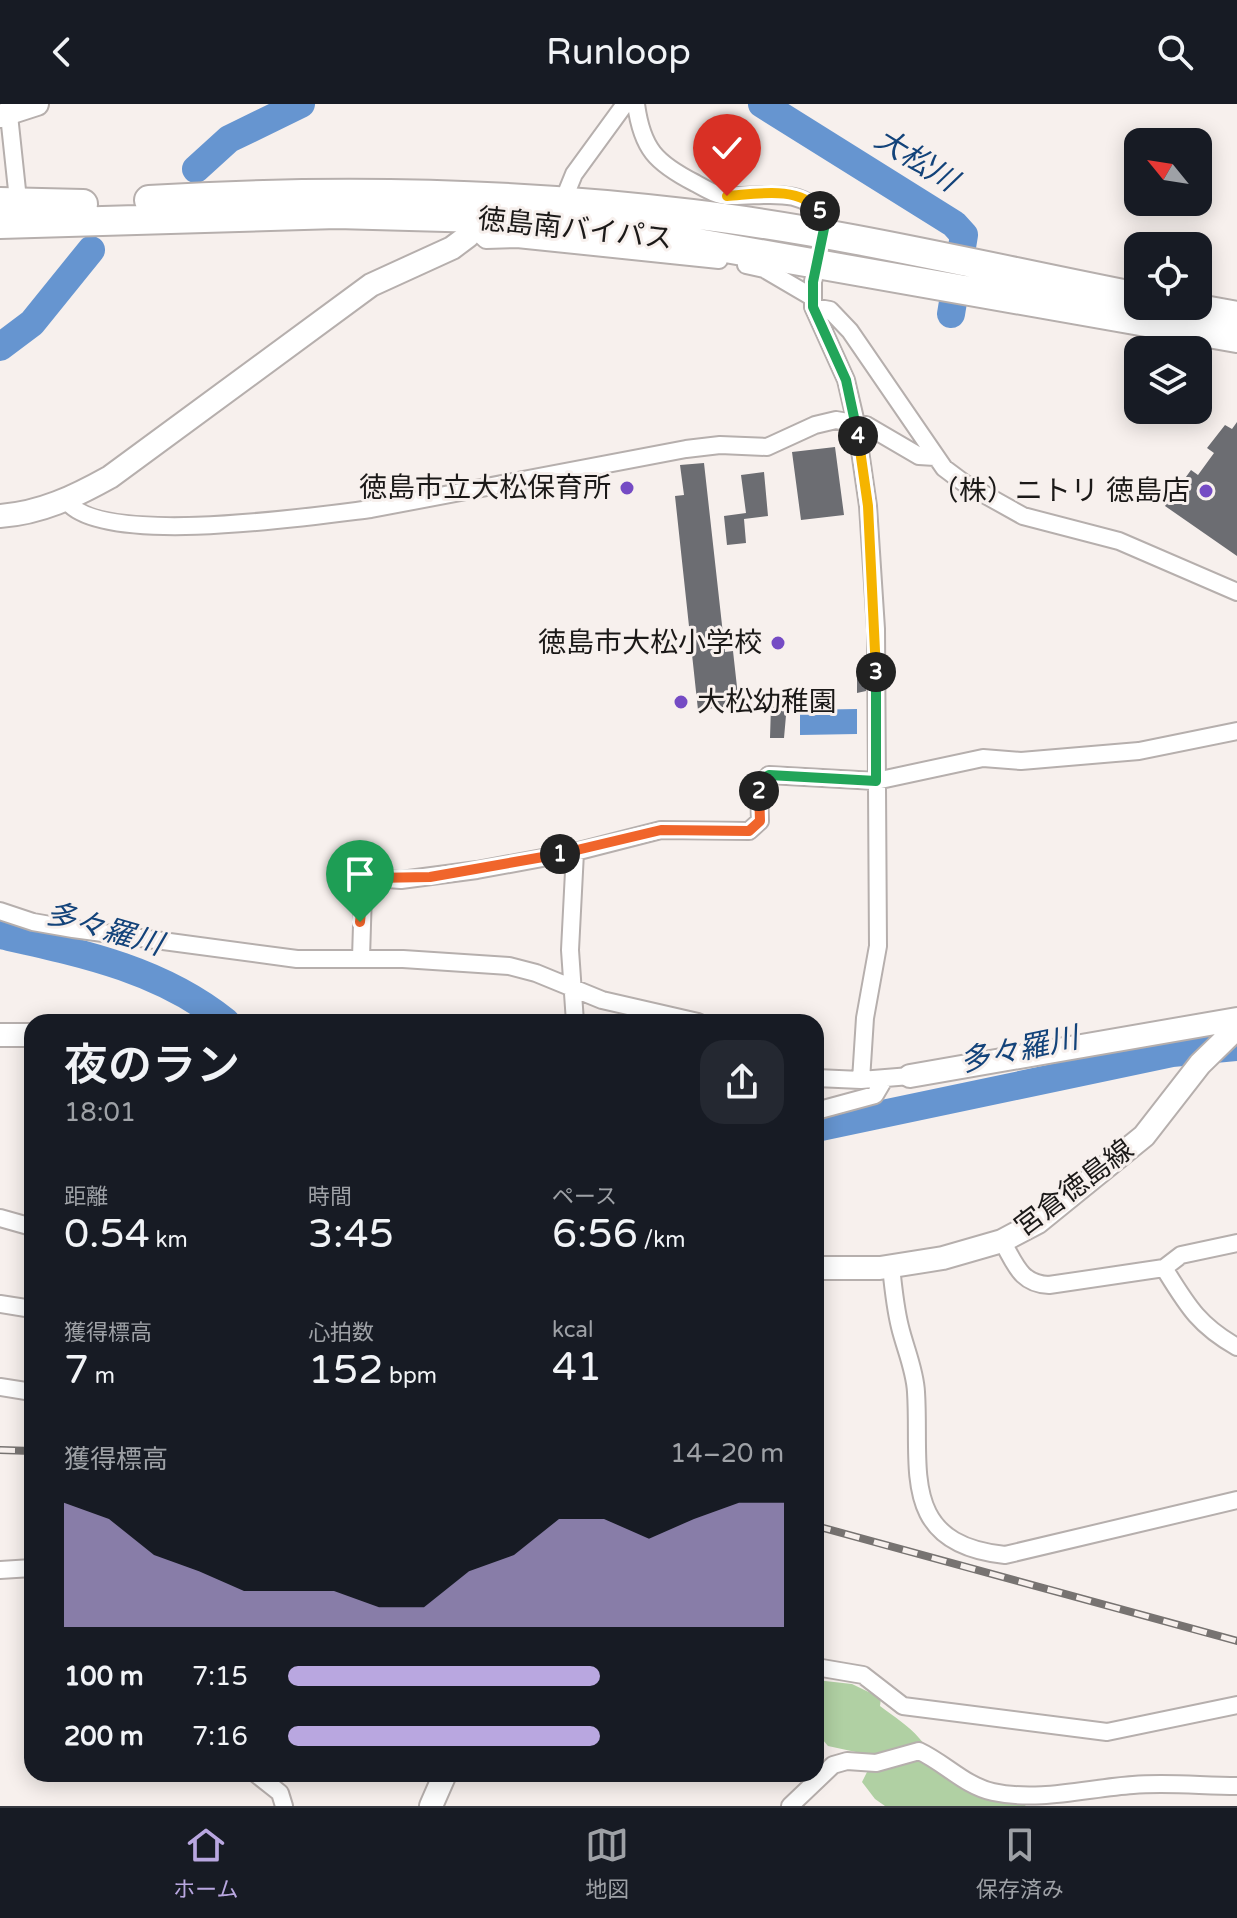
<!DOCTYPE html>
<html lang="ja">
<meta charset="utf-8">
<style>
:root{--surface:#171b24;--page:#242831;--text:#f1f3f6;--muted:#9ea1a6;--line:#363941;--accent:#b9a7e0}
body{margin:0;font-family:"Varela Round","Noto Sans JP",sans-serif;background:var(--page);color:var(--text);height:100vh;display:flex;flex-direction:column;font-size:30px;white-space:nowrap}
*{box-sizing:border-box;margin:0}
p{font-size:26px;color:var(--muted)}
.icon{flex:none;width:44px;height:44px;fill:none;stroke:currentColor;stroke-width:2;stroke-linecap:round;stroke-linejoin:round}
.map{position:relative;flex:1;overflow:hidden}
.drawer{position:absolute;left:24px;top:910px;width:800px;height:768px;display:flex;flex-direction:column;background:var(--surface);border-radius:24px;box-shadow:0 4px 20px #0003}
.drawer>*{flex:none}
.needle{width:52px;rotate:300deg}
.buttons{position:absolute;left:1124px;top:24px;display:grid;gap:16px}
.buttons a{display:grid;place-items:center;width:88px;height:88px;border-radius:16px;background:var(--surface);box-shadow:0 4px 20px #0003;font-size:40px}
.pin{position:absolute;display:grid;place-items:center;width:68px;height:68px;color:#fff;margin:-82px -34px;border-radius:50% 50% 50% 0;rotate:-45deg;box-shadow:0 0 8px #0007}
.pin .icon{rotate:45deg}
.km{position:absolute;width:40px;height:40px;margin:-20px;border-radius:50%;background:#222;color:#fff;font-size:22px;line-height:40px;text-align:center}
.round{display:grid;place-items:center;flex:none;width:84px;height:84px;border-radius:24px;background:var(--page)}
.head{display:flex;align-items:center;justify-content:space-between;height:136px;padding:0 40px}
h1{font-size:44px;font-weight:600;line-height:60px}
.stats{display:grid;grid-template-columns:repeat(3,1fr);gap:12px;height:136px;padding:8px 40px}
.stats div{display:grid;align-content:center}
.stats b{font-size:40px;font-weight:600}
.stats small{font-size:22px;font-weight:400}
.stats p{font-size:22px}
.chart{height:224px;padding:16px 40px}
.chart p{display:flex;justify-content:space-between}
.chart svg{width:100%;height:144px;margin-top:8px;fill:var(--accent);opacity:.7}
ul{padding:0 40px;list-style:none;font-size:26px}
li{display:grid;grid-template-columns:128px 96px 1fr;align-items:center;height:60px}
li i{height:20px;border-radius:10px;background:var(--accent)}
header{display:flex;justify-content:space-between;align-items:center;height:104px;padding:0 40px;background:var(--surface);font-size:36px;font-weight:600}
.dock{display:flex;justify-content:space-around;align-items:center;height:112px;border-top:2px solid var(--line);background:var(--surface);font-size:22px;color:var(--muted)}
.dock a{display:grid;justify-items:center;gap:4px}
.dock .current{color:var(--accent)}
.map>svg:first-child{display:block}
.green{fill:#b0d0a3}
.water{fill:#6695d0}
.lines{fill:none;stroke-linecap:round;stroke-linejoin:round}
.river{stroke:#6695d0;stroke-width:28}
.building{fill:#6c6d72}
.street-casing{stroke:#b6afad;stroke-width:20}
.secondary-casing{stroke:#b6afad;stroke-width:26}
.highway-casing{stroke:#b6afad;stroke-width:32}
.street{stroke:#fff;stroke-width:16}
.secondary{stroke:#fff;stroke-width:22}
.highway{stroke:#fff;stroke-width:28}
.rail-casing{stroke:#777371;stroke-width:8}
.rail{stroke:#f7f0ed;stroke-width:5;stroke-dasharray:15;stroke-linecap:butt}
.split-1-casing{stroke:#fff;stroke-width:16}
.split-2-casing{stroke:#fff;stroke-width:16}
.split-3-casing{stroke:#fff;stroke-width:16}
.split-4-casing{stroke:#fff;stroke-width:16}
.split-5-casing{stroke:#fff;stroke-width:16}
.split-6-casing{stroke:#fff;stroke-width:16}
.split-1{stroke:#f0652b;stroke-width:10}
.split-2{stroke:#f0652b;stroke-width:10}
.split-3{stroke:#22a559;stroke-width:10}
.split-4{stroke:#f5b400;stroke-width:10}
.split-5{stroke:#22a559;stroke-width:10}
.split-6{stroke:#f5b400;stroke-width:10}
.poi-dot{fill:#754bc4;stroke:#f7f0ed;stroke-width:3}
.labels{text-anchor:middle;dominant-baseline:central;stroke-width:6;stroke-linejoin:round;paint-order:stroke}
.street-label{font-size:28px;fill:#1b1918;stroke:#f7f0ed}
.poi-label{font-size:28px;fill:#1b1918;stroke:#f7f0ed;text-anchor:end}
.water-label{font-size:30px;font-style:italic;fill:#13437a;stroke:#f7f0ed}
</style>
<header><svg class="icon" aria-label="back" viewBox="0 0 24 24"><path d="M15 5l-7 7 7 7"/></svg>Runloop<svg class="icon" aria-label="search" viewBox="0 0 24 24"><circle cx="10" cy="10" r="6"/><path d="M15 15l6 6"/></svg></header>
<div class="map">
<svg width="1237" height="1702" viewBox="0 0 1237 1702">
<rect width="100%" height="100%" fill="#f7f0ed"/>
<!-- green -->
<path class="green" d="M816 1576 852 1580 881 1594 880 1602C893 1612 909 1622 919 1634 952 1671 958 1695 1014 1692L1026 1702H885L875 1695 862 1678 869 1664 865 1650 828 1642 816 1628Z"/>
<!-- water -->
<path class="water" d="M857 605V630L800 631V606Z"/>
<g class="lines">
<!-- river -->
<path class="river" d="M762 0 954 120 964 131 951 210
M196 65 229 35 301 0
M0 243 32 219 91 146
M0 831C81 849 160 865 226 918
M816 1024 1172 949 1237 943"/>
</g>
<!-- building -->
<path class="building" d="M1237 318V452L1165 402 1191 366 1198 371 1214 349 1207 344 1225 321 1232 325Z
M835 343 844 411 801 416 792 348Z
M704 359 725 548 733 547 739 601 698 606 675 392 684 391 680 361Z
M764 368 768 412 744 415 746 439 727 441 724 412 746 409 741 371Z
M865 566 866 587 857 589V567Z
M801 586 802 592 769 595 768 588Z
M787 600 784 634H770L771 602Z"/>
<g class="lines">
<!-- street casing -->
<g class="street-casing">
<path id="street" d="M636 0C642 45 656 59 695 79 706 85 717 92 729 92 766 93 801 81 826 115L813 178V203L830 206 850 227 944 364 964 379 1023 412 1119 437 1237 488
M9 11 19 105
M563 97 574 70 625 0
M474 125 486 136 517 135 719 156
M746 161 764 165 812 193
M813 203 846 276 856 319 868 402 876 525 878 842 865 914 861 976
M67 397C100 444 315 412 371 405L686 345 720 341 767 343 815 321 836 316 866 321 919 352 935 353
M575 748 570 846 575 918
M0 807 33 818 73 825 297 855H403L509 862 536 869 602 896 698 918
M361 854 363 788 372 774 401 776 477 766 575 748 661 726 749 727 760 717 759 683 769 671 876 677 983 654 1021 657 1139 647 1237 627
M816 974 861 976 910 972
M816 1007 875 991 885 974
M0 1114 32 1123
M1002 1137C1015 1159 1020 1180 1049 1181L1164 1164 1181 1151 1237 1139
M891 1162C893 1182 895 1203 900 1223 905 1244 915 1266 916 1288 921 1364 898 1440 1005 1451L1237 1396
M1164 1164C1187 1201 1198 1221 1237 1243
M0 1200 32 1205
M0 1283 32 1288
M0 1466 32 1464
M816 1563 863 1571 903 1602 1107 1628 1237 1601
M256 1670 280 1689 284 1702
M790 1702 833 1661 847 1657 876 1659 919 1647C945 1659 965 1682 993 1688 1039 1698 1088 1684 1133 1681 1167 1678 1203 1682 1237 1682"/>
</g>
<!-- secondary casing -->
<g class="secondary-casing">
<path id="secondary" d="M0 12 37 0
M0 412C41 409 74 393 110 373L371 181 452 144 468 132 486 101
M0 931H32
M910 972 1237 915
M816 1164H880L943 1154 1002 1137 1038 1118 1144 1032 1200 960 1237 924
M431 1702 445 1670"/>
</g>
<!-- highway casing -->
<g class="highway-casing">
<path id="highway" d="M149 96C330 85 512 88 692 110 842 128 990 164 1138 193
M0 98 83 100
M0 120 337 110 482 114 692 138 1237 234
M1182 202 1237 212"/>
</g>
<!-- street -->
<use href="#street" class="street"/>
<!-- secondary -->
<use href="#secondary" class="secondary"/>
<!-- highway -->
<use href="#highway" class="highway"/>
<!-- rail casing -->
<g class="rail-casing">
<path id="rail" d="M0 1346 32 1347
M816 1422 1237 1537"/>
</g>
<!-- rail -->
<use href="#rail" class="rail"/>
</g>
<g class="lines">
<!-- split-1 casing -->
<g class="split-1-casing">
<path id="split-1" d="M360 818 363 788 372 774 430 773 560 750"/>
</g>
<!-- split-2 casing -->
<g class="split-2-casing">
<path id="split-2" d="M560 750 661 726 749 727 760 717 759 687"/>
</g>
<!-- split-3 casing -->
<g class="split-3-casing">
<path id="split-3" d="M759 687 762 675 769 671 876 677V568"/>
</g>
<!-- split-4 casing -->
<g class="split-4-casing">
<path id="split-4" d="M858 332 868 402 876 568"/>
</g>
<!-- split-5 casing -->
<g class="split-5-casing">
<path id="split-5" d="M820 107 826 115 813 178V203L846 276 858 332"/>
</g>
<!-- split-6 casing -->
<g class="split-6-casing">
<path id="split-6" d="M727 92C757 90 798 81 820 107"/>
</g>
<!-- split-1 -->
<use href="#split-1" class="split-1"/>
<!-- split-2 -->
<use href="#split-2" class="split-2"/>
<!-- split-3 -->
<use href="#split-3" class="split-3"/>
<!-- split-4 -->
<use href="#split-4" class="split-4"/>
<!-- split-5 -->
<use href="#split-5" class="split-5"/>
<!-- split-6 -->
<use href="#split-6" class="split-6"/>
</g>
<!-- markers -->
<g class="poi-dot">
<circle cx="627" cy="384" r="8"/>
<circle cx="1206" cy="387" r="8"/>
<circle cx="778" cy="539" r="8"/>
<circle cx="681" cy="598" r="8"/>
</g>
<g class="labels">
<!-- street labels -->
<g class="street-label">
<text transform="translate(575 125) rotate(6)">徳島南バイパス</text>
<text transform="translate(1074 1084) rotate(-37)">宮倉徳島線</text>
</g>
<!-- poi labels -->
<g class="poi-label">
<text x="611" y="384">徳島市立大松保育所</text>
<text x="1190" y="387">（株）ニトリ 徳島店</text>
<text x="762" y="539">徳島市大松小学校</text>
<text x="697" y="598" text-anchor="start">大松幼稚園</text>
</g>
<!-- water labels -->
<g class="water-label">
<text transform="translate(916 56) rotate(32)">大松川</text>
<text transform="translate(104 825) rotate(16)">多々羅川</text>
<text transform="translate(1019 946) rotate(-12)">多々羅川</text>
</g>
</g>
</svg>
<div class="buttons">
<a><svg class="needle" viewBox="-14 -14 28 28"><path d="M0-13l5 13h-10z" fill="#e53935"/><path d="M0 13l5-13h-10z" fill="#9ea1a6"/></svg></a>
<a><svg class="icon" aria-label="locate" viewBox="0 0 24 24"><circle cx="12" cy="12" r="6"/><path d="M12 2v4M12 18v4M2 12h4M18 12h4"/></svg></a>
<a><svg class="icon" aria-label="layers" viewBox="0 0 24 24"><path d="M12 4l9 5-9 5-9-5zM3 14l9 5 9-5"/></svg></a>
</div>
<div class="pin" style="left:360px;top:818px;background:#1e9e55"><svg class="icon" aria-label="arrive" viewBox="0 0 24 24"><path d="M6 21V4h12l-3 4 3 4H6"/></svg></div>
<div class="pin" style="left:727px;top:92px;background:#d93025"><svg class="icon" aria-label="check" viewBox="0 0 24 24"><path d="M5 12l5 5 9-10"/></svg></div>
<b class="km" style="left:560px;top:750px">1</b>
<b class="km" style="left:759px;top:687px">2</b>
<b class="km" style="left:876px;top:568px">3</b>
<b class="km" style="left:858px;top:332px">4</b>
<b class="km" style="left:820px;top:107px">5</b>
<section class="drawer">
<div class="head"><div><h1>夜のラン</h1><p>18:01</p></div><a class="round"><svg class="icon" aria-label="share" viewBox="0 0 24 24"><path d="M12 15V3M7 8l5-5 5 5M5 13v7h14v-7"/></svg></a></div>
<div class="stats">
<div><p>距離</p><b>0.54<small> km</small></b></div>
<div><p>時間</p><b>3:45</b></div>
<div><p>ペース</p><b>6:56<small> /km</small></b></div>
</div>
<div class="stats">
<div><p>獲得標高</p><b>7<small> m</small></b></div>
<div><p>心拍数</p><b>152<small> bpm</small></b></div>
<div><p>kcal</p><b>41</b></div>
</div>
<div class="chart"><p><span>獲得標高</span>14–20 m</p>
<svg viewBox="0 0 160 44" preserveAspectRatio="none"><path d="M0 44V6L10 11L20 22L30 27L40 33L50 33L60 33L70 38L80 38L90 27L100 22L110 11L120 11L130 17L140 11L150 6L160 6V44z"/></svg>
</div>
<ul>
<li><b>100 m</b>7:15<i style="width:63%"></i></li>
<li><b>200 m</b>7:16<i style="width:63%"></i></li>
</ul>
</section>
</div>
<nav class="dock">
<a class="current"><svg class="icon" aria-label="home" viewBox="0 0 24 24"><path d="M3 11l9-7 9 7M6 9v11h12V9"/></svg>ホーム</a>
<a><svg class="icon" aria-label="map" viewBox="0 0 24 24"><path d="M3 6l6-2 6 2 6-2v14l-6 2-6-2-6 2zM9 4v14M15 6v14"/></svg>地図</a>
<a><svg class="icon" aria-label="saved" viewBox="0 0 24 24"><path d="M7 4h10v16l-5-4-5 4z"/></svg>保存済み</a>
</nav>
